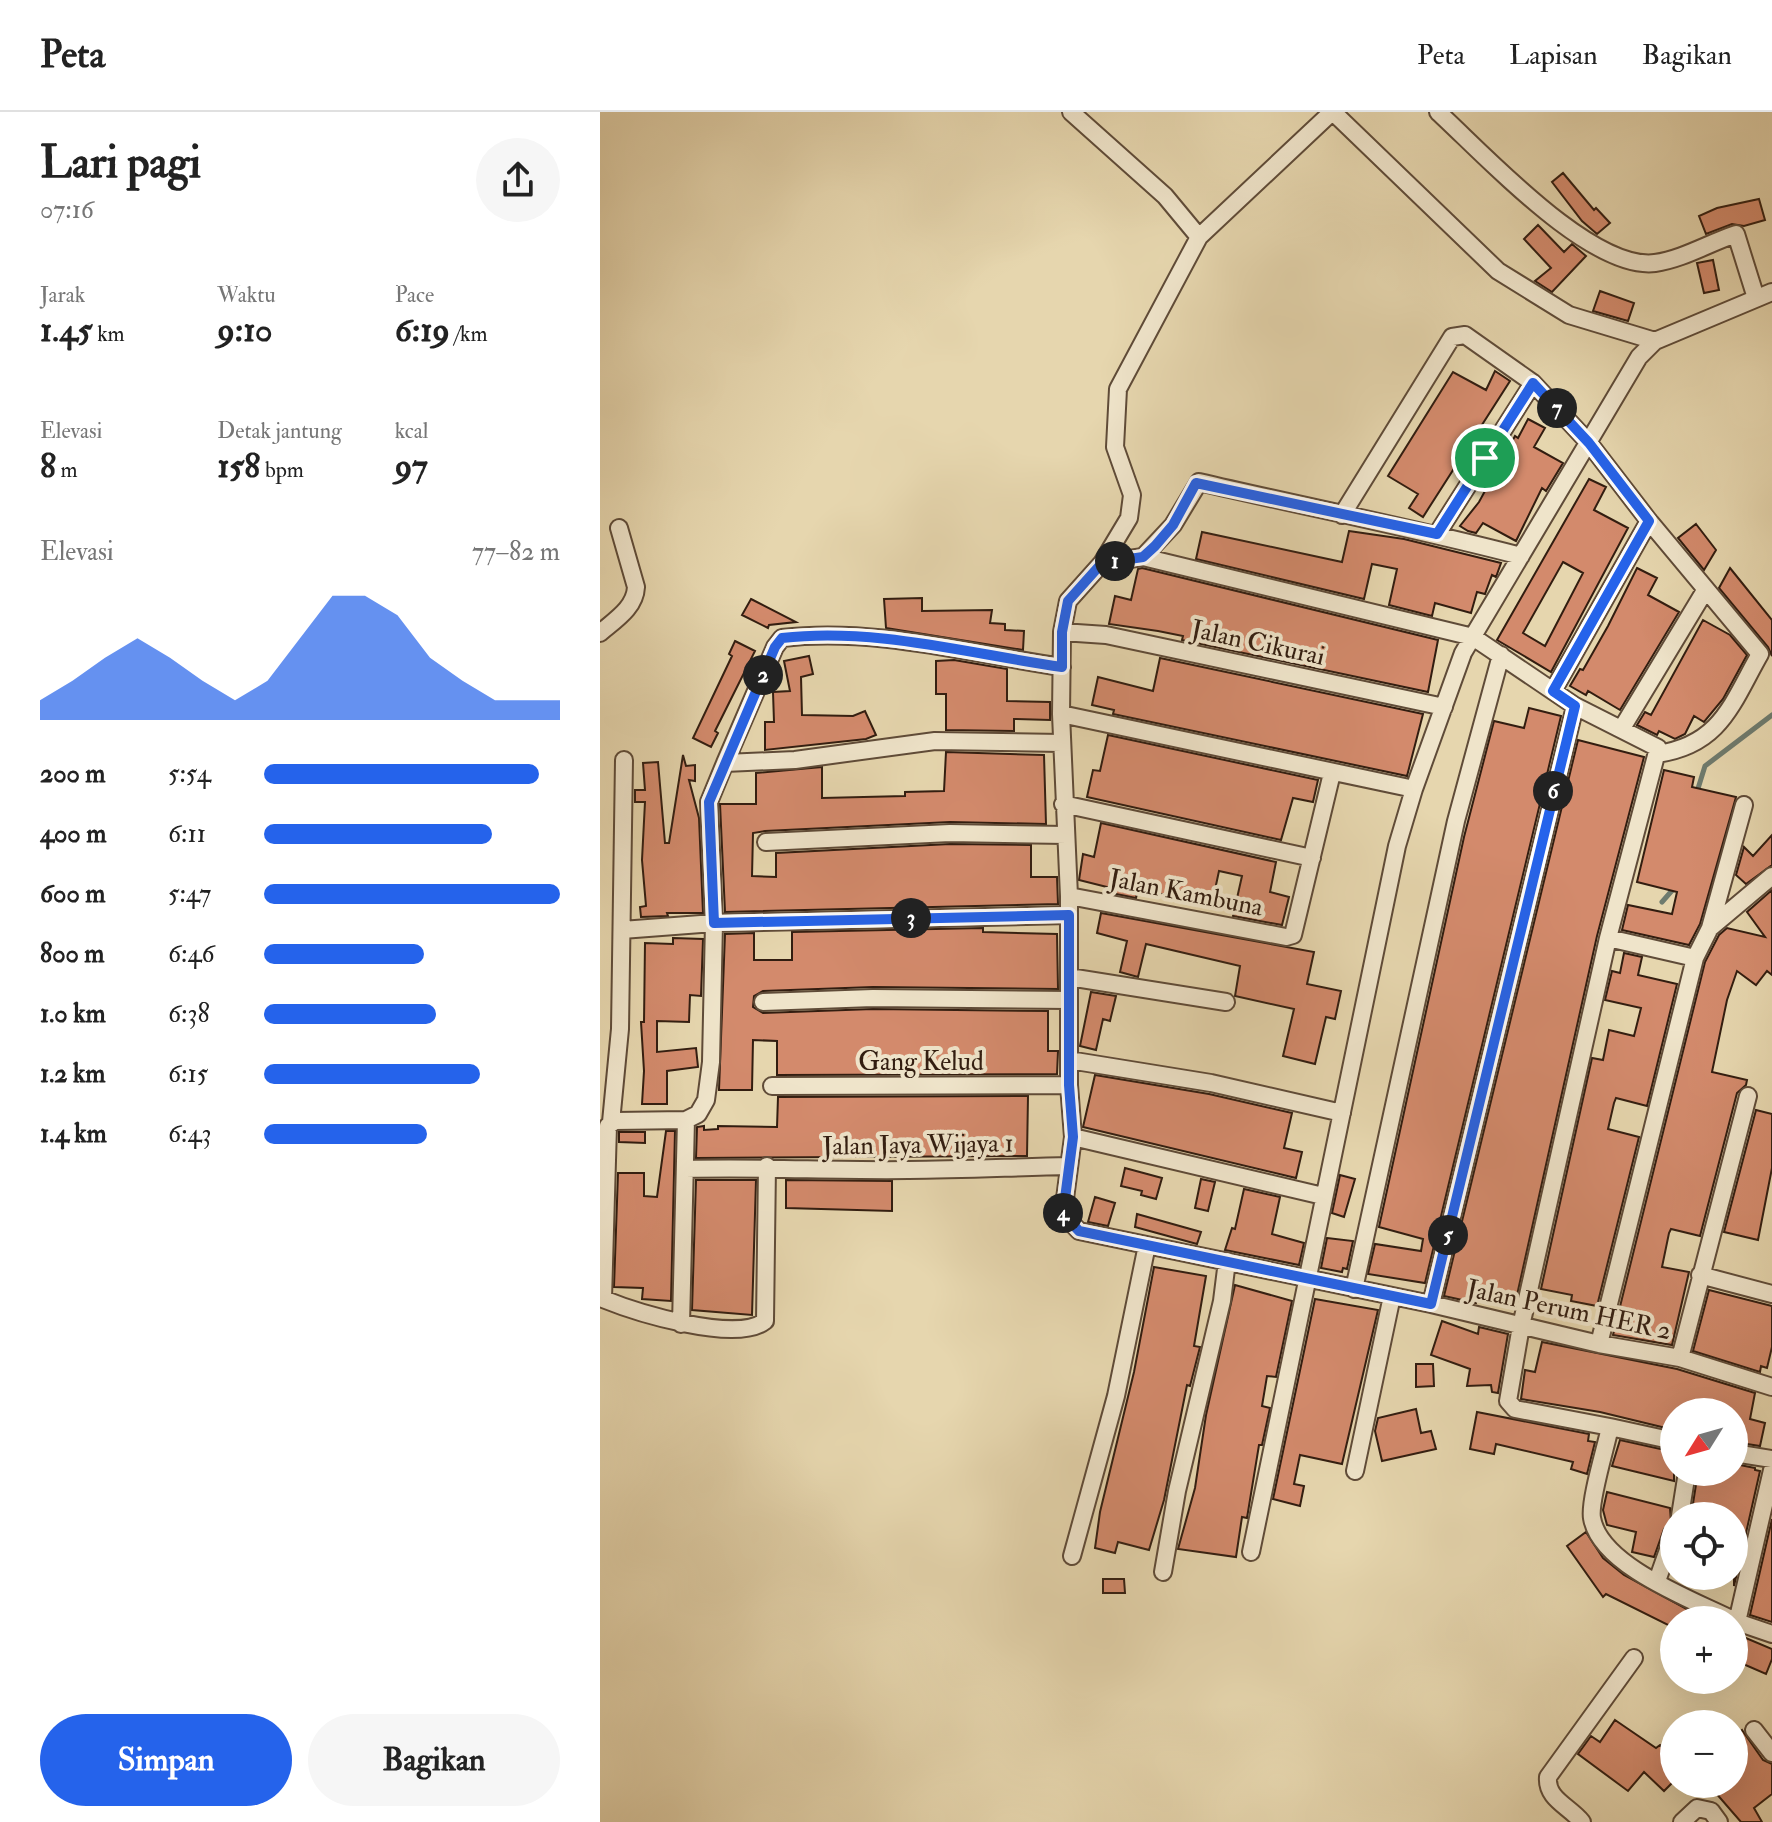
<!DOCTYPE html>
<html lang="id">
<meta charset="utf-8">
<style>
:root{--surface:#fff;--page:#f6f6f6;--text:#222;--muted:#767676;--line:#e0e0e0;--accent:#2563eb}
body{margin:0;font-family:"IM FELL Double Pica",serif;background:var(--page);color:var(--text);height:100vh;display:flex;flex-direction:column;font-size:30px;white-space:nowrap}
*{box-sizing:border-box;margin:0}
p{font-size:26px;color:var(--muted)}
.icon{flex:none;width:44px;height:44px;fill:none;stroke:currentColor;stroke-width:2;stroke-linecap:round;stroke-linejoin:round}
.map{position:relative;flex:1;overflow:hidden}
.panel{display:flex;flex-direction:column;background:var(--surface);width:600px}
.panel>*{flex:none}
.needle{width:52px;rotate:233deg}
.controls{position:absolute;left:1060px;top:1286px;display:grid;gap:16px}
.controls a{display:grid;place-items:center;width:88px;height:88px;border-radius:50%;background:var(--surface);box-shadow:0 8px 32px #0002;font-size:40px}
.pin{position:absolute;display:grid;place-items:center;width:68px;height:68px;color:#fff;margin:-34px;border:4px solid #fff;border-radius:50%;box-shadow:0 2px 8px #0007}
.km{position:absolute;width:40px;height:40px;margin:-20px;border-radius:50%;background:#222;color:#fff;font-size:22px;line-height:40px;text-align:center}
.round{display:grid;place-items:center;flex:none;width:84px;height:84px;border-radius:42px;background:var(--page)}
.head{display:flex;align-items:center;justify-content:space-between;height:136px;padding:0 40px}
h1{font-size:44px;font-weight:700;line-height:60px}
.stats{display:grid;grid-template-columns:repeat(3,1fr);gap:12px;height:136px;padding:8px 40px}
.stats div{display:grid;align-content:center}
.stats b{font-size:34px;font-weight:700}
.stats small{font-size:22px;font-weight:400}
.stats p{font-size:22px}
.chart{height:224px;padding:16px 40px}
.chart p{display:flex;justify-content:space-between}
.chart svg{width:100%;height:144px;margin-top:8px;fill:var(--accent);opacity:.7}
.action{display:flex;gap:16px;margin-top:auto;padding:16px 40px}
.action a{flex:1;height:92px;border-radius:48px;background:var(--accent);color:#fff;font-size:32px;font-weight:700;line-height:92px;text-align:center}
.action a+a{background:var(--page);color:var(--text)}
ul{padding:0 40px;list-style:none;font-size:26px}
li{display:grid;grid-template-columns:128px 96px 1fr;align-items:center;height:60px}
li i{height:20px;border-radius:10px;background:var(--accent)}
header{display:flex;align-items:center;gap:48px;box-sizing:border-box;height:112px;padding:0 40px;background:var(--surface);border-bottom:2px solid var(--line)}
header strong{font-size:38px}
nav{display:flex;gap:44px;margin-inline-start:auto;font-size:28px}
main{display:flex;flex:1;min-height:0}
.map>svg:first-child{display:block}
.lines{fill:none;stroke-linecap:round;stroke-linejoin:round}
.stream{stroke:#6e7b6e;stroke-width:5}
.building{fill:#d38a6c;stroke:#321d10;stroke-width:2;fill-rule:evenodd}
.street-casing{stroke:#5f4b38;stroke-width:20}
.street{stroke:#efe4ca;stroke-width:16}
.route-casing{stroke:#fff;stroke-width:16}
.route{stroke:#2563eb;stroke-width:10}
.labels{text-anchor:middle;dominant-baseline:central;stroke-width:8;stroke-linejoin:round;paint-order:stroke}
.street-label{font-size:26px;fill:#321d10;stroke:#efe4ca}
</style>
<header>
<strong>Peta</strong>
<nav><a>Peta</a><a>Lapisan</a><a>Bagikan</a></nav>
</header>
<main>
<section class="panel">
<div class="head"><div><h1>Lari pagi</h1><p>07:16</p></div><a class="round"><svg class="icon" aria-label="share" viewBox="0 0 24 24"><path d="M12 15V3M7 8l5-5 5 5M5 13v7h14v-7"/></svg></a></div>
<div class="stats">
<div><p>Jarak</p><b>1.45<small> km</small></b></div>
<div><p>Waktu</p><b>9:10</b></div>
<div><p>Pace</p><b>6:19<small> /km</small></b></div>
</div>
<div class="stats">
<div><p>Elevasi</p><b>8<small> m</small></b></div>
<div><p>Detak jantung</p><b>158<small> bpm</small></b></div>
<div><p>kcal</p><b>97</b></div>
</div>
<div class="chart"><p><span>Elevasi</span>77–82 m</p>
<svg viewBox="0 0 160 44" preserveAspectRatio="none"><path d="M0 44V38L10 32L20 25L30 19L40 25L50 32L60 38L70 32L80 19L90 6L100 6L110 12L120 25L130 32L140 38L150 38L160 38V44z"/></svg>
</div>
<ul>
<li><b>200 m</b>5:54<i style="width:93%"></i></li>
<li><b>400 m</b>6:11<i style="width:77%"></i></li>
<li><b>600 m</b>5:47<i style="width:100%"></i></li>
<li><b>800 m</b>6:46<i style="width:54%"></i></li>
<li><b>1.0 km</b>6:38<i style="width:58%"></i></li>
<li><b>1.2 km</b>6:15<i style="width:73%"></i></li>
<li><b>1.4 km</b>6:43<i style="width:55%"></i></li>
</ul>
<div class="action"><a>Simpan</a><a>Bagikan</a></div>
</section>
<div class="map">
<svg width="1172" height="1710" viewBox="0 0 1172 1710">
<rect width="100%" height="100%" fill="#e6d6ae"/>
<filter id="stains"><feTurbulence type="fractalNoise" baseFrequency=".0025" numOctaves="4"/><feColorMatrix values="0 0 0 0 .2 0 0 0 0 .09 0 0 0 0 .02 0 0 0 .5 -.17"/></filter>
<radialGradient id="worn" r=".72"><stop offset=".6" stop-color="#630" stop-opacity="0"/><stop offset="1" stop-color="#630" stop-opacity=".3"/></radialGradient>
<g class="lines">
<!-- stream -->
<path class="stream" d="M1096 683 1105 654 1172 603
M1062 790 1076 774"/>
</g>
<!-- building -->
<path class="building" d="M963 61 994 98 996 96 1010 111 997 122 982 109 952 70Z
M1159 87 1165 108 1144 114 1132 112 1106 122 1099 104 1117 96Z
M938 113 964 140 972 132 986 144 952 180 935 169 951 156 924 127Z
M1113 148 1119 178 1104 181 1097 151Z
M1000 179 1034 191 1028 209 993 199Z
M895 259 910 269 823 405 809 396 818 382 788 364 853 260 886 278Z
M928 307 945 316 934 335 963 351 946 379 942 376 916 429 883 411 876 421 868 419 860 414 879 390 915 324 918 326Z
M989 367 1006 375 994 398 1028 416 951 560 897 528ZM963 450 983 461 945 534 923 521Z
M1096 412 1116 438 1104 458 1078 426Z
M749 419 804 427 901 451 896 465 892 463 885 482 877 480 871 501 835 491 832 504 789 493 797 457 772 452 764 487 596 447 602 420 742 450Z
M542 456 838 528 828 580 582 528 583 524 558 519 509 512 515 484 531 488 538 457Z
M1037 456 1057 466 1048 483 1079 500 1020 598 988 579 986 583 970 574 980 557 983 558 1008 514Z
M1130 456 1172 508V544L1168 535 1119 476Z
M322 486V499L392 498 390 511 405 512V518L424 519 423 538 286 516 284 487Z
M151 487 196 510 169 513 168 516 142 503Z
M1103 508 1130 523 1147 543 1123 587 1104 610 1094 604 1085 622 1075 627 1059 619 1057 623 1037 613 1045 600 1051 603Z
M135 529 155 539 115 619 118 621 111 635 93 626 132 544 129 542Z
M209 544 213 562 201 565 202 603 253 604 265 599 276 623 266 627 165 638V610H174L173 580 190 579 184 549Z
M560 546 823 602 807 664 513 602 514 598 492 593 498 565 553 579Z
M354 548 407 557V589L450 590V608L414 607V619L346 618V582H336V549Z
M929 596 961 604 825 1171 768 1162 775 1132 821 1139 823 1127 779 1115 864 725 894 609 924 616Z
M508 623 718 668 713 690 693 686 681 728 487 685 493 658 500 659Z
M978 628 1044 645 997 824 915 1192 878 1184 876 1191 844 1184Z
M346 640 444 643 446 712 350 710 165 719 153 721 152 764 176 765V741L350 732 431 733V765H457L458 792 125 800 120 692H156V661L222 655V686L305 684V680L344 679Z
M83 643 86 654 95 653V669L89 668 99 706 103 801H67L68 804 41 805 40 795 46 794 42 748 45 690H35V678H45L43 651 58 650 65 731H69Z
M1064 658 1094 665 1092 675 1136 685 1100 812 1089 833 1022 818 1028 793 1072 802 1077 780 1037 770Z
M501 711 676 750 670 780 689 785 682 813 633 804 642 764 619 759 613 787 576 778 575 785 538 777 536 786 506 780 507 775 479 768 483 742 494 745Z
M1172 723V753L1146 772 1136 763 1144 735 1153 744Z
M1172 778V863L1167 859 1156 873 1137 859 1127 888 1112 960 1147 968 1146 973 1137 981 1100 1124 1071 1117 1069 1121 1062 1155 1089 1160 1072 1233 1013 1223 1105 850 1119 823 1127 816 1165 825 1147 800Z
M501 801 714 840 707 872 741 879 735 907 726 905 715 952 683 944 694 897 635 884 640 854 546 832 538 865 520 860 527 829 497 821Z
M383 816V820L457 822 458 877 273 875 163 879 154 884 153 895 163 901 273 897 448 899V939H458L457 962 177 963V929L153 928 152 978H119L125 822 154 821V848H192V820Z
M73 826 103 827 101 884 90 883 89 910 57 909V940L96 936 98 955 67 959V992H42L44 959 41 910H44L45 831 73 832Z
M1024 841 1042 845 1038 863 1077 872 1047 994 1016 986 1014 991 1008 1017 1039 1025 997 1194 971 1189 972 1183 941 1177 992 946 1003 948 1009 918 1034 924 1041 896 1005 888 1012 859 1020 861Z
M491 880 516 884 510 909 503 907 496 938 480 934Z
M495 963 609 982 692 1001 684 1036 702 1040 696 1066 483 1015Z
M428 984 427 1044 96 1046 97 1015 104 1014V1018L118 1017V1014L177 1015 178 985Z
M1156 998 1172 1002V1056L1158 1128 1124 1120Z
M66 1019H75L71 1189 42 1187 43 1176 14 1175 18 1061H44V1084L57 1085Z
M19 1020H45V1031L19 1030Z
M525 1056 562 1066 556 1087 541 1083 542 1079 521 1074Z
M740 1063 755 1067 744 1105 732 1101Z
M601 1067 615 1070 608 1099 595 1096Z
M96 1068H156L152 1203 92 1198Z
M186 1068 292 1069V1099L186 1096Z
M644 1077 680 1085 672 1122 704 1131 699 1153 625 1138 632 1116 635 1117Z
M495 1085 515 1091 508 1114 488 1110Z
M537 1102 601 1120 597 1132 535 1115Z
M727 1126 753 1129 747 1157 743 1156 742 1160 721 1156Z
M554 1155 606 1164 594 1234 600 1235 590 1274 587 1273 564 1388 549 1438 518 1430 515 1441 495 1436 500 1400 534 1260Z
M635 1173 692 1189 676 1265 667 1264 662 1294 670 1296 662 1333H659L647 1406 642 1405 636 1445 578 1437 595 1376 606 1303Z
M1109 1178 1172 1194V1235L1167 1256 1161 1254 1160 1260 1093 1239Z
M715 1187 778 1198 742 1352 700 1343 694 1372 704 1374 700 1394 673 1387Z
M842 1209 878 1222 879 1215 908 1222 898 1281 892 1280 891 1273 867 1274 870 1257 831 1243Z
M942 1230 1077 1257 1155 1281 1150 1307 1165 1311 1160 1334 1134 1330V1300H1074L1070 1317 1000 1300 921 1287 925 1258 935 1260Z
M816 1252H833L834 1274 816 1275Z
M816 1297 821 1321 831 1319 836 1337 782 1349 775 1319 778 1306Z
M877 1300 989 1322 988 1329 995 1330 987 1362 971 1357 973 1350 896 1332 894 1342 870 1337Z
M1020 1328 1074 1340V1369L1012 1354Z
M1135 1352 1155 1356V1358L1160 1359 1134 1474V1404H1091L1098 1360H1134Z
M1007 1380 1070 1396 1071 1410 1064 1417 1054 1445 1032 1440 1036 1420 1007 1413 1003 1398Z
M1172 1407V1510L1150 1503Z
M986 1420 1003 1446 1024 1463 1107 1508H1074V1516L1006 1482 1003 1485 967 1434Z
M503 1467H524L525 1481H503Z
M1134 1521 1172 1537V1547L1166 1562 1134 1548Z
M1015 1608 1056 1636 1060 1633 1074 1647V1669L1064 1679 1044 1660 1028 1679 978 1642 991 1624 1000 1630Z
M1142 1618 1163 1648 1172 1652V1682L1154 1696 1162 1710H1141L1108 1672H1134V1624Z"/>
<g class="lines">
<!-- street casing -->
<g class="street-casing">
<path id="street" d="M471 0 565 84 599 125
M732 0 599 125 518 277 515 335 532 383 529 406 502 451 468 489 462 520 461 602 469 784V973L473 1025 463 1102 479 1119 831 1192 999 1232 1080 1246 1172 1275
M733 0 898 159 969 203 1055 229
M838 0C884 42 991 159 1055 151 1083 147 1109 131 1136 122L1156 186
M742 403 852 225 865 223 933 271 989 331 1049 409 1160 542C1132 591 1121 633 1057 642
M837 422 933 271
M543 445 873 525 975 594 831 1192
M502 451 543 445 573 413 599 370C706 395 814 416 921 444
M462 520 506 523 844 595
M0 521C15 508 35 496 36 475L19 416
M953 579 1049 409
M975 594 1058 636 1008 826 921 1214 908 1289 915 1297 1010 1315C1006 1335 989 1389 992 1406 1000 1454 1093 1488 1133 1508
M461 602 814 677
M1022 616 1106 477
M462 631 335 629 195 648 125 651 109 690 114 811 469 803
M125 651 175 535 182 526C275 515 371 542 462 555
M463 692 712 746
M166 730 350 721 466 723
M469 784 686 825 693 823 732 661
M1110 816 1144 693
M22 818 114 811 111 950 106 988 98 1002 86 1008 81 1212
M1008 826 1095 846
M469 865 626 890
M163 890 273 886 469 888
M469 948 611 971 742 1001
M172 974 469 973
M86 1008 15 1009 8 1014 3 1187C35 1200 136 1232 165 1209L167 1054
M11 1010 20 917 24 648
M473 1025 723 1084
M86 1057C160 1055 234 1059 308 1058 362 1058 415 1055 469 1054
M1100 1163 1172 1182
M754 1177 856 709 901 543
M999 1232 1095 846 1110 816 1172 764
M1080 1246 1148 984
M1010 1315 1074 1329
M1134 1341 1172 1347
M755 1359 792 1184
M1080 1404 1087 1360
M651 1440 797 734 814 677 863 541 1039 245 1055 229 1172 180
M472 1444 516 1284 547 1133
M563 1460 577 1379 622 1189 627 1149
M1057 1469 1074 1421
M1134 1508 1137 1510 1172 1358
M1137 1510 1172 1522
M1154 1618 1172 1641
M982 1710C969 1694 946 1687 948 1665L1034 1546
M1082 1710 1097 1696 1111 1699 1119 1710"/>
</g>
<!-- street -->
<use href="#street" class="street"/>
</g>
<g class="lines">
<!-- route casing -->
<g class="route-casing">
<path id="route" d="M933 271 989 331 1049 409 953 579 975 594 831 1192 479 1119 463 1102 473 1025 469 973V803L114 811 109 690 175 535 182 526C275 515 370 542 462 555V520L468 489 502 451 543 445 555 434 573 413 596 371 837 422Z"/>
</g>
<!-- route -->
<use href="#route" class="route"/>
</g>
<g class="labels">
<!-- street labels -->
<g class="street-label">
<text transform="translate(658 531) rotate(12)">Jalan Cikurai</text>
<text transform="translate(586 781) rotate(11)">Jalan Kambuna</text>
<text x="321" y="950">Gang Kelud</text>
<text transform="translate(318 1033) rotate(-1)">Jalan Jaya Wijaya 1</text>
<text transform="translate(969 1198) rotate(12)">Jalan Perum HER 2</text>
</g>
</g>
<rect width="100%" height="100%" filter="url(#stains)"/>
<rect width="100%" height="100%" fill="url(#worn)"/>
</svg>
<div class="controls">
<a><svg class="needle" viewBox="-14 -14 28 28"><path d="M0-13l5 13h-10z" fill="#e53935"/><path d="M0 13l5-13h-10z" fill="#767676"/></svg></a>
<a><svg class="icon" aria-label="locate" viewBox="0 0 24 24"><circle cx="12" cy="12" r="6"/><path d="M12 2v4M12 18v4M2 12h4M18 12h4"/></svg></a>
<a>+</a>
<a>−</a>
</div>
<div class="pin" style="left:885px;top:346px;background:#1e9e55"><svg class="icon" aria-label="arrive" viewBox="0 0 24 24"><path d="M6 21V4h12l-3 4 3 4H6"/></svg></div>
<b class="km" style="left:515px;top:449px">1</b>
<b class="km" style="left:163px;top:563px">2</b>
<b class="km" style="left:311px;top:806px">3</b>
<b class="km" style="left:463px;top:1101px">4</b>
<b class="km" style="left:848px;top:1123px">5</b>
<b class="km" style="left:953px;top:679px">6</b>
<b class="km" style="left:957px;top:296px">7</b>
</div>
</main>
